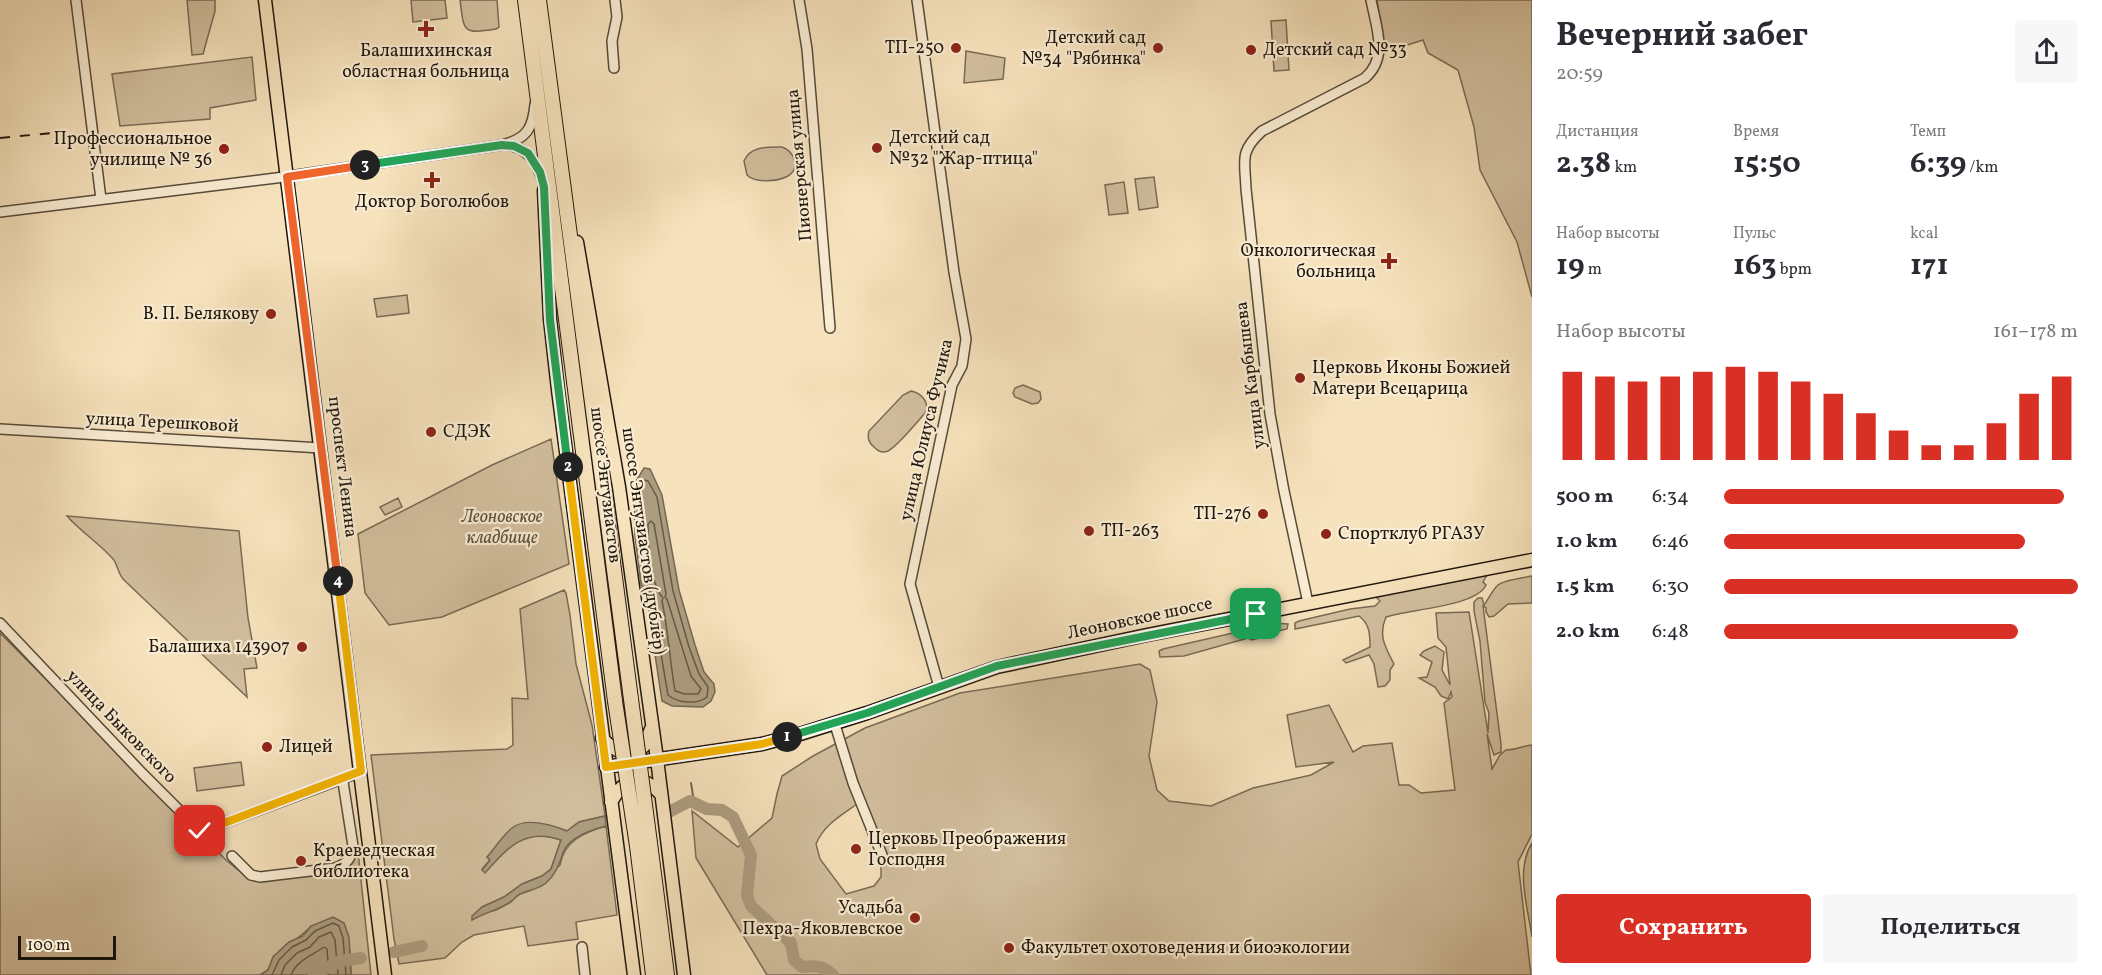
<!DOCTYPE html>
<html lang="ru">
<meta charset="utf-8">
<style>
:root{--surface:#fff;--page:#f7f7f7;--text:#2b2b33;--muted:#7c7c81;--accent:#d93025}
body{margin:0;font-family:Vollkorn,serif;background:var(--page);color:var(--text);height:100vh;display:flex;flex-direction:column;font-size:22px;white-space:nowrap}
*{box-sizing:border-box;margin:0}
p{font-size:20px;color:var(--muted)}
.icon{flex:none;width:33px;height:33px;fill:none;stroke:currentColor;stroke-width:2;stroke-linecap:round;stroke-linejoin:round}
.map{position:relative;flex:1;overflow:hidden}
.side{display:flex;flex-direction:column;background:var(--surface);width:570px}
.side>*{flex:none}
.scale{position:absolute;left:18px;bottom:15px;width:98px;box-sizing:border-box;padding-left:6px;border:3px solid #20170c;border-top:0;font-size:16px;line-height:21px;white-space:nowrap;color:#20170c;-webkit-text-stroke:4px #f9ecd3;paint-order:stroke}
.pin{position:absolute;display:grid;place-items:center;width:51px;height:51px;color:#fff;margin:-26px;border-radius:12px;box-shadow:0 3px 9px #0006}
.km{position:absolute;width:30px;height:30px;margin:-15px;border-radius:50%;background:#222;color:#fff;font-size:16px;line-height:30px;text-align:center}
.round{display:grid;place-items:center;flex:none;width:63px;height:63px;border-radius:6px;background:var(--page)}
.summary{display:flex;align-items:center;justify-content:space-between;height:102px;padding:0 24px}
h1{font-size:33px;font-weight:700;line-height:45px}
.figures{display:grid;grid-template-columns:repeat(3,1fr);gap:9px;height:102px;padding:6px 24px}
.figures div{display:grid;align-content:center}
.figures b{font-size:30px;font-weight:700}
.figures small{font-size:16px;font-weight:400}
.figures p{font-size:16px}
.chart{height:168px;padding:12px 24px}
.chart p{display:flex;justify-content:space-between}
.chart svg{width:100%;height:108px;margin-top:6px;stroke:var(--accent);stroke-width:6}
.cta{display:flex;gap:12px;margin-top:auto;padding:12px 24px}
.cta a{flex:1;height:69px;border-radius:6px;background:var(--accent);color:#fff;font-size:24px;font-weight:700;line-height:69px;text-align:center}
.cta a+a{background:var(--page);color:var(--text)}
ul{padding:0 24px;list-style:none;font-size:20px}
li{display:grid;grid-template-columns:96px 72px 1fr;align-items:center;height:45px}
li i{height:15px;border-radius:8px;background:var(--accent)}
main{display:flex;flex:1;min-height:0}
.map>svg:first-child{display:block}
.green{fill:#d2bf9e;stroke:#796b55;stroke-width:1.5;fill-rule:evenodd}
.water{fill:#ad9d80;stroke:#756752;stroke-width:1.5}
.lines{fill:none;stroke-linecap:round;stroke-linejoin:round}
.shore{stroke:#665a46;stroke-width:1.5}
.stream{stroke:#756752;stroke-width:2}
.river{stroke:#ad9d80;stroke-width:12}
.minor-casing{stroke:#564a38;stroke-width:12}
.major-casing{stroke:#20170c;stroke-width:15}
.highway-casing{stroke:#20170c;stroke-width:16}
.minor{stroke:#f9ecd3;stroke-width:9}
.major{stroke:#f6e2bc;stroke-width:12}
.highway{stroke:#f6e2bc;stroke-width:14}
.rail{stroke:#20170c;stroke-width:2;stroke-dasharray:10 10;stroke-linecap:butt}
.highway-bridge-casing{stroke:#20170c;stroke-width:16;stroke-linecap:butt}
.highway-bridge{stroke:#f6e2bc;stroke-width:14}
.split-1-casing{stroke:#fff;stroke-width:12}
.split-2-casing{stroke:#fff;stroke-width:12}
.split-3-casing{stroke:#fff;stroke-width:12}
.split-4-casing{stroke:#fff;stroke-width:12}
.split-5-casing{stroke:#fff;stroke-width:12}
.split-1{stroke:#22a559;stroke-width:8}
.split-2{stroke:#f5b400;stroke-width:8}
.split-3{stroke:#22a559;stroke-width:8}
.split-4{stroke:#f0652b;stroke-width:8}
.split-5{stroke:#f5b400;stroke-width:8}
.poi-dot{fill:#8f2418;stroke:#f9ecd3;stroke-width:2}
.labels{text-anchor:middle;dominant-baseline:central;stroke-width:4.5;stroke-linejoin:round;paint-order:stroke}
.poi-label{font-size:18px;fill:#20170c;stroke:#f9ecd3;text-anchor:start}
.street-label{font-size:18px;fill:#20170c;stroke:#f9ecd3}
.park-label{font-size:18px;font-style:italic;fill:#5e523f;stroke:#f9ecd3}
</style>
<main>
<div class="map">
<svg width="1532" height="975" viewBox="0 0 1532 975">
<rect width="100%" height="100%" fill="#f6e2bc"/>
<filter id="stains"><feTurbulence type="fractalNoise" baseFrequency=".00333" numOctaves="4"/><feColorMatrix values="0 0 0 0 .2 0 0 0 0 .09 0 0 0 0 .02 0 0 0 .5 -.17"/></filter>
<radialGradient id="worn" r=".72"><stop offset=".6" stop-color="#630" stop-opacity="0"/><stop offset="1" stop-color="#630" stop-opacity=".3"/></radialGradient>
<!-- green -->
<path class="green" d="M187 0H215V11L203 54 192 55Z
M411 0H445L447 18 413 22Z
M460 0H497L499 27 496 29C463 34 464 33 460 0Z
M1377 0H1532V297L1517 242 1480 170 1474 127 1458 70 1428 53 1423 40 1398 48 1385 49Z
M1286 20 1289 70 1274 71 1271 21Z
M966 51 1005 58 1003 79 964 83Z
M252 57 256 100 210 108V119L120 126 112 74Z
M782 147C794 151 801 168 788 176 777 182 755 183 747 175L744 161C750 146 767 147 782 147Z
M1154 177 1158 207 1139 210 1135 179Z
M1124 182 1128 213 1109 215 1105 185Z
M407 295 409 313 377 317 374 299Z
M1023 385 1040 392 1041 399 1038 403 1032 404 1015 397 1013 393 1015 388Z
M911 391C921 393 929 401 926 412 919 420 897 447 888 451 883 453 879 452 875 448 869 443 867 439 869 431L903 395Z
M551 439 569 564 442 617 389 625 365 593 358 534 492 465Z
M398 498 402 507 385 515 380 507Z
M67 516 239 531 248 618 257 668 244 669 247 697 124 580C118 574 118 565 113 559 99 543 81 532 67 516Z
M1487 575 1483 582 1486 585C1476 607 1408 609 1386 617 1378 635 1385 647 1394 664L1390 670V680L1385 686 1378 687 1374 664 1369 655 1346 663 1343 660 1370 647C1370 635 1370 624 1359 616L1295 629V623L1299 621 1350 609 1375 606 1380 601 1377 598 1379 594Z
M1532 576V603L1508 604 1494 616 1489 617 1486 612V608L1483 606 1501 744V752L1494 755 1487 734 1492 769 1500 755 1506 750C1516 750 1522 746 1532 745V834L1518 862 1531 975H767L696 858 692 811 738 847 772 818 777 794 782 776 813 756 865 728 960 693 1140 664 1150 670 1157 702 1149 756 1157 790 1169 801 1211 806 1253 788 1311 775 1334 762 1296 767 1287 715 1329 705 1353 752 1363 746 1392 743 1399 785H1409L1421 793 1455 790 1444 703 1452 697 1451 692 1448 699 1441 696 1435 687 1419 678 1427 677 1432 662 1420 655 1424 651 1435 646 1444 652 1442 670 1450 685 1446 647 1438 638 1436 613 1469 612 1488 733 1489 713 1485 702 1480 641 1474 611V602L1478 598H1482L1484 605C1488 600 1493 589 1498 585 1504 580 1523 578 1532 576ZM857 804 881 864V877L874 886 846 894 820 859 816 844C824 825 840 816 857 804Z
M564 590 566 593 570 615 576 664 592 725 605 816 579 822 567 831 549 825 533 823 487 857 490 860 482 869 485 872C510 848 520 826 561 840L551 869 542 876 522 884 504 897 482 907 476 918 481 914 496 910 511 902 517 895 531 890 560 865C564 841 585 832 606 826L617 915 576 922 578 939 528 946 524 926 474 935 462 942 445 958 399 964 394 939 371 755 507 749 513 745 512 698 528 699 520 609Z
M1272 623 1288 624 1287 629 1265 634 1268 625Z
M1254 627 1260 629 1259 638 1252 640 1248 638 1184 656 1160 657 1159 651 1163 649 1246 630 1249 631Z
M0 633 227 861 251 880 261 881 341 870 354 843 357 842 371 975H351L350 951 311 926C294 946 280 941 268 970L260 975H0Z
M241 762 244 785 197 791 194 768Z
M1532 843V937C1528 908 1515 870 1532 843Z"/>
<!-- water -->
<path class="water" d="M644 468 650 469 662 495 679 590 695 645 704 672 714 684 715 692 711 701 703 707 672 706 662 701 654 648 653 624 641 584 635 536 634 498 636 481Z
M605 816 606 826C590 830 566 838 562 856 558 867 555 875 546 883 539 889 529 890 520 894 516 896 514 900 510 902 498 910 484 913 472 920V916L482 907 504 897 522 884 542 876 551 869 561 840C525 827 507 848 485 873L482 870 490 860 487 857C495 848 502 836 512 828 526 817 552 825 567 831L579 822Z
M333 917 344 923 349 937 351 975H260L268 970 273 957 289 942 303 936 311 926Z"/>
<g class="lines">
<!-- shore -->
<path class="shore" d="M644 480 648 481 657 497 673 591 689 647 699 674 708 687 707 697C697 705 677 703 668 695L660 648 659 623 647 583 641 536 640 499Z
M651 521 654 524 666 594 665 597 667 599 691 676 701 689 698 694H685L675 691C670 661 668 630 662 601L663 598C650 584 648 543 648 524Z
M272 975 279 960 292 947 306 940 315 931 333 923 339 926 343 938 346 975
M281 975 285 965 297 953 310 947 319 937 331 932 335 940 338 975
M291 975C296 961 313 955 324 947L327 949 329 975"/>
<!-- stream -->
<path class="stream" d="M691 783 694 802"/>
<!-- river -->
<path class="river" d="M669 812 690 801 707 809 722 810 733 817 751 855 747 895 751 906 791 943 794 960 802 967C815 965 823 966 833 975
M394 952 422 946
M314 975 340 961 361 958"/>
<!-- minor casing -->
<g class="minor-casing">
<path id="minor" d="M76 0 101 199
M799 0 807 49 830 328
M917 0 954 272 966 339 962 366 952 385 910 584 939 687
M614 68 612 41 617 17 615 0
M507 145C530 148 538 165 544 185
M0 212 276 178 502 145C526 139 533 129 535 104
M0 429 321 448
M1308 603 1284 491 1270 414 1246 189C1245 160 1239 152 1262 131L1365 78C1389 57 1376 27 1371 0
M0 623 142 773 200 831H203L361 772
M836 728 853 783 884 860
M232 856 251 875 260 877 335 868C347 864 351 859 353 846L343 782
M582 947 585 975"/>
</g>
<!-- major casing -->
<g class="major-casing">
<path id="major" d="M265 0 385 975
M544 190 550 319 558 390 634 975
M577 242 619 487 657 759 684 975
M602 738C615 752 628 759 644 746L651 729
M606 767 762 744 800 734 867 713 997 667 1147 635 1532 560
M611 802C625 777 641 773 661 794"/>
</g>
<!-- highway casing -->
<g class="highway-casing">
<path id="highway" d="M525 0 615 701
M539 0 631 699
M650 843 667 975
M637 846 653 975"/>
</g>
<!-- minor -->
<use href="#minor" class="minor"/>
<!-- major -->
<use href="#major" class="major"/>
<!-- highway -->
<use href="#highway" class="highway"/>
<!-- rail -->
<path class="rail" d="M0 138 52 133"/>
<!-- highway-bridge casing -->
<g class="highway-bridge-casing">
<path id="highway-bridge" d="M631 699 650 843
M615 701 637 846"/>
</g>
<!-- highway-bridge -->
<use href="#highway-bridge" class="highway-bridge"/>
</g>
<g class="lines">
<!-- split-1 casing -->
<g class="split-1-casing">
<path id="split-1" d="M787 737 867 713 997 666 1256 614"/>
</g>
<!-- split-2 casing -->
<g class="split-2-casing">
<path id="split-2" d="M568 467 606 767 762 744 787 737"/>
</g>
<!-- split-3 casing -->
<g class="split-3-casing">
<path id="split-3" d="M365 165 502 145 514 146 528 153 540 172 544 187 550 320 568 467"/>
</g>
<!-- split-4 casing -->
<g class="split-4-casing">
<path id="split-4" d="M338 581 287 177 365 165"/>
</g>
<!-- split-5 casing -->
<g class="split-5-casing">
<path id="split-5" d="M200 831H203L361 771 338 581"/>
</g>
<!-- split-1 -->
<use href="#split-1" class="split-1"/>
<!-- split-2 -->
<use href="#split-2" class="split-2"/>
<!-- split-3 -->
<use href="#split-3" class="split-3"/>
<!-- split-4 -->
<use href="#split-4" class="split-4"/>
<!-- split-5 -->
<use href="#split-5" class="split-5"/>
</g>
<!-- markers -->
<g class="poi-dot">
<path d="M423 20h6v6h6v6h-6v6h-6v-6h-6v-6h6z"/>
<circle cx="956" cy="48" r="6"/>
<circle cx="1158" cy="48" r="6"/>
<circle cx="1251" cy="50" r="6"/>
<circle cx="877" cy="148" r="6"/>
<circle cx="224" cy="149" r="6"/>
<path d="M429 171h6v6h6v6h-6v6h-6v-6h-6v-6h6z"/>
<path d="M1386 252h6v6h6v6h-6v6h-6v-6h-6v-6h6z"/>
<circle cx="271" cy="314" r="6"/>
<circle cx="1300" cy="378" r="6"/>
<circle cx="431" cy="432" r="6"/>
<circle cx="1263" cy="514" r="6"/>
<circle cx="1089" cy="531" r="6"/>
<circle cx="1326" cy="534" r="6"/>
<circle cx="302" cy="647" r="6"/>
<circle cx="267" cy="747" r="6"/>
<circle cx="856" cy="849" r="6"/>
<circle cx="301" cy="861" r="6"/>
<circle cx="915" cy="918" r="6"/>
<circle cx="1009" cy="948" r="6"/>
</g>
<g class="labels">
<!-- poi labels -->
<g class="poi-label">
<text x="1146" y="38" text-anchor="end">Детский сад<tspan x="1146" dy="21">№34 "Рябинка"</tspan></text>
<text x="944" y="48" text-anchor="end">ТП-250</text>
<text x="1263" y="50">Детский сад №33</text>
<text x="426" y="51" text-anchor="middle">Балашихинская<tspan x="426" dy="21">областная больница</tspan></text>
<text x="889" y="138">Детский сад<tspan x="889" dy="21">№32 "Жар-птица"</tspan></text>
<text x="212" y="139" text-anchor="end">Профессиональное<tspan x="212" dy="21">училище № 36</tspan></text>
<text x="432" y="202" text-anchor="middle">Доктор Боголюбов</text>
<text x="1376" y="251" text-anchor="end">Онкологическая<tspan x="1376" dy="21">больница</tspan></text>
<text x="259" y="314" text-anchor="end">В. П. Белякову</text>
<text x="1312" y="368">Церковь Иконы Божией<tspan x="1312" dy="21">Матери Всецарица</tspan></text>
<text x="443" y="432">СДЭК</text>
<text x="1251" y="514" text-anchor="end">ТП-276</text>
<text x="1101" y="531">ТП-263</text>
<text x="1338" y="534">Спортклуб РГАЗУ</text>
<text x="290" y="647" text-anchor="end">Балашиха 143907</text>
<text x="279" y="747">Лицей</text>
<text x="868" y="839">Церковь Преображения<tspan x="868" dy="21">Господня</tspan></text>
<text x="313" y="851">Краеведческая<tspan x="313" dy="21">библиотека</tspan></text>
<text x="903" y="908" text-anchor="end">Усадьба<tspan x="903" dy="21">Пехра-Яковлевское</tspan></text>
<text x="1021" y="948">Факультет охотоведения и биоэкологии</text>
</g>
<!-- street labels -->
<g class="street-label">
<text transform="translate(800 165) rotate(-95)">Пионерская улица</text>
<text transform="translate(1251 375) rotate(-97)">улица Карбышева</text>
<text transform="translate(162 423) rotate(3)">улица Терешковой</text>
<text transform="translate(927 430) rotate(-77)">улица Юлиуса Фучика</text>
<text transform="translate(342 467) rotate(83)">проспект Ленина</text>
<text transform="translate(605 485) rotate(83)">шоссе Энтузиастов</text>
<text transform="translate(643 541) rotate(82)">шоссе Энтузиастов (дублёр)</text>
<text transform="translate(1140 619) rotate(-12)">Леоновское шоссе</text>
<text transform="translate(121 727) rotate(46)">улица Быковского</text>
</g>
<!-- park labels -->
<g class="park-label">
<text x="502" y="517">Леоновское<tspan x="502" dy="21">кладбище</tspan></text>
</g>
</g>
<rect width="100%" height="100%" filter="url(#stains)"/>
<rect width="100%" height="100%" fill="url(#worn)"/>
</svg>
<div class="scale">100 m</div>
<div class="pin" style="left:1256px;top:614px;background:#1e9e55"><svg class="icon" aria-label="arrive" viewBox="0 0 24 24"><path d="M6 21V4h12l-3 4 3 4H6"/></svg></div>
<div class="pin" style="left:200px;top:831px;background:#d93025"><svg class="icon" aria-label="check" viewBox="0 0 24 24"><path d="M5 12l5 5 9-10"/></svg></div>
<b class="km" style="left:787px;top:737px">1</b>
<b class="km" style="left:568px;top:467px">2</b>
<b class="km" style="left:365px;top:165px">3</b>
<b class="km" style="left:338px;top:581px">4</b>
</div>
<section class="side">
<div class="summary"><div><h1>Вечерний забег</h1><p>20:59</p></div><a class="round"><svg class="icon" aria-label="share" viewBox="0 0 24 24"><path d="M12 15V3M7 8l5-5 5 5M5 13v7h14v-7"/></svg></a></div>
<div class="figures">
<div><p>Дистанция</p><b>2.38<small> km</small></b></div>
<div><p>Время</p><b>15:50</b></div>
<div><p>Темп</p><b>6:39<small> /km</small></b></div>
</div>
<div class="figures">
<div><p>Набор высоты</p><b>19<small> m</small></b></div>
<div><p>Пульс</p><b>163<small> bpm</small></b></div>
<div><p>kcal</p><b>171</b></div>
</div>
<div class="chart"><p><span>Набор высоты</span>161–178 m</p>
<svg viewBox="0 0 160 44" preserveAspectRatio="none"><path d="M5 44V8M15 44V10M25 44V12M35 44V10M45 44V8M55 44V6M65 44V8M75 44V12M85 44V17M95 44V25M105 44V32M115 44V38M125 44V38M135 44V29M145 44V17M155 44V10"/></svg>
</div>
<ul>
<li><b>500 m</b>6:34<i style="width:96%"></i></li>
<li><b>1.0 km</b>6:46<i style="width:85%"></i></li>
<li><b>1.5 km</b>6:30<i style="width:100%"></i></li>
<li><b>2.0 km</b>6:48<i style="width:83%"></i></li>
</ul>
<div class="cta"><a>Сохранить</a><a>Поделиться</a></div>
</section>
</main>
